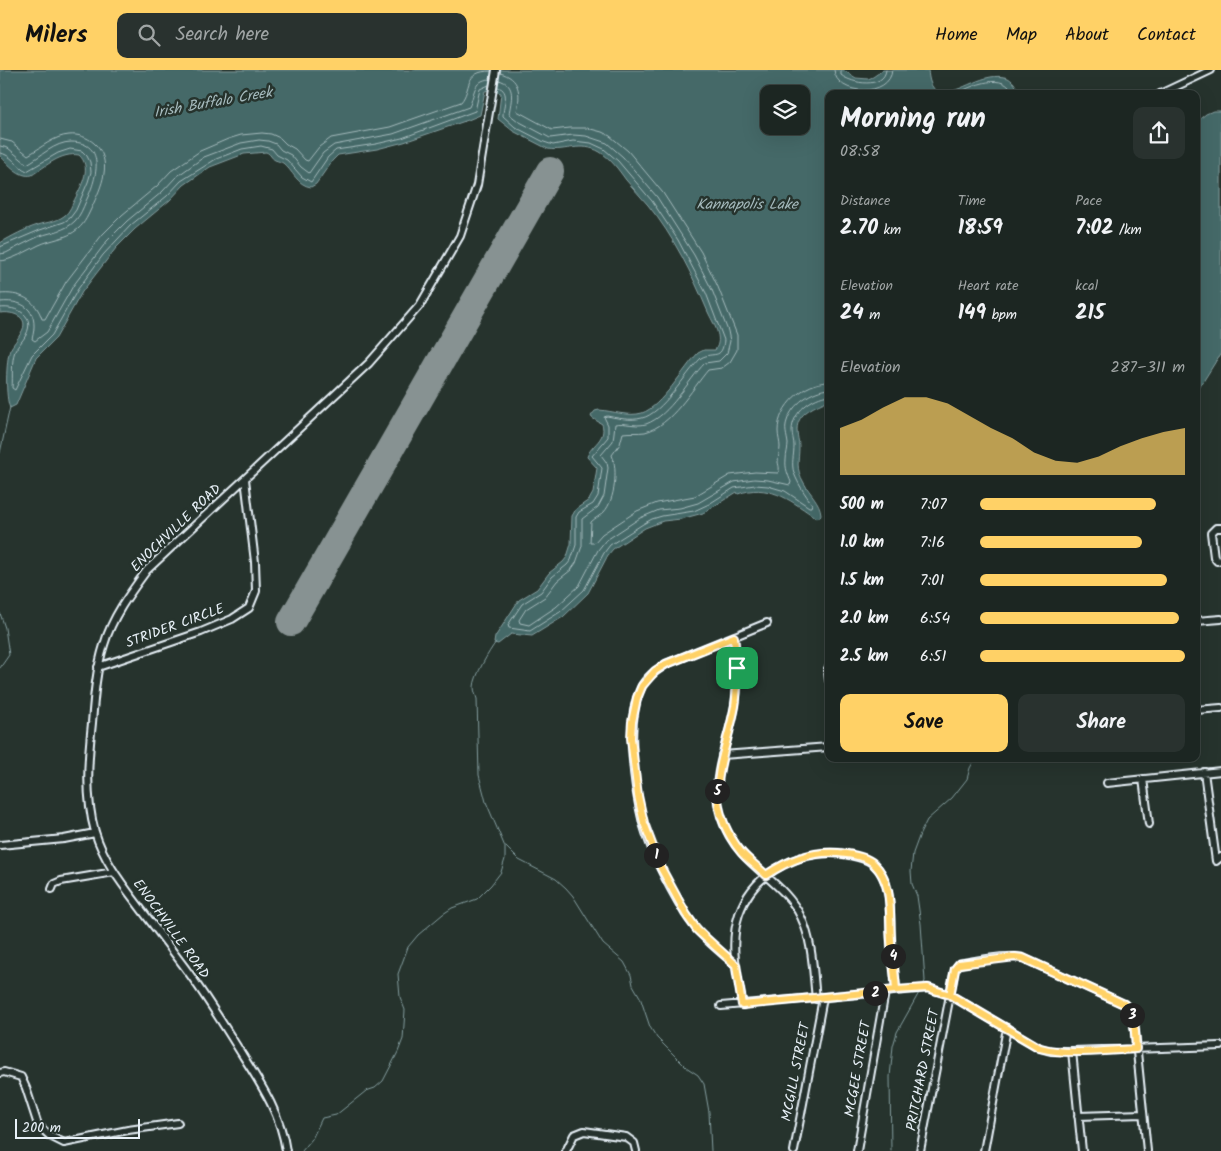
<!DOCTYPE html>
<meta charset="utf-8">
<style>
:root{--surface:#1c2622;--page:#29322f;--text:#f1f3f6;--muted:#a0a5a5;--line:#3a4340;--accent:#ffd166}
body{margin:0;font-family:Kalam,sans-serif;background:var(--page);color:var(--text);height:100vh;display:flex;flex-direction:column;font-size:19px;white-space:nowrap}
*{box-sizing:border-box;margin:0}
p{font-size:16px;color:var(--muted)}
.icon{flex:none;width:28px;height:28px;fill:none;stroke:currentColor;stroke-width:2;stroke-linecap:round;stroke-linejoin:round}
.map{position:relative;flex:1;overflow:hidden}
.sheet{position:absolute;left:825px;top:20px;width:375px;height:672px;display:flex;flex-direction:column;background:var(--surface);border-radius:10px;box-shadow:0 5px 20px #0002,0 0 0 1px var(--line)}
.sheet>*{flex:none}
.buttons{position:absolute;left:760px;top:15px;display:grid;gap:10px}
.buttons a{display:grid;place-items:center;width:50px;height:50px;border-radius:10px;background:var(--surface);box-shadow:0 5px 20px #0002,0 0 0 1px var(--line);font-size:25px}
.scale{position:absolute;left:15px;bottom:12px;width:125px;box-sizing:border-box;padding-left:5px;border:2px solid #e8f1f8;border-top:0;font-size:14px;line-height:18px;white-space:nowrap;color:#e8f1f8;-webkit-text-stroke:4px #26332d;paint-order:stroke}
.pin{position:absolute;display:grid;place-items:center;width:42px;height:42px;color:#fff;margin:-21px;border-radius:10px;box-shadow:0 2px 8px #0006}
.km{position:absolute;width:25px;height:25px;margin:-12px;border-radius:50%;background:#222;color:#fff;font-size:14px;line-height:25px;text-align:center}
.round{display:grid;place-items:center;flex:none;width:52px;height:52px;border-radius:10px;background:var(--page)}
.headline{display:flex;align-items:center;justify-content:space-between;height:85px;padding:0 15px}
h1{font-size:28px;font-weight:600;line-height:38px}
.stats{display:grid;grid-template-columns:repeat(3,1fr);gap:8px;height:85px;padding:5px 15px}
.stats div{display:grid;align-content:center}
.stats b{font-size:21px;font-weight:600}
.stats small{font-size:14px;font-weight:400}
.stats p{font-size:14px}
.chart{height:140px;padding:10px 15px}
.chart p{display:flex;justify-content:space-between}
.chart svg{width:100%;height:90px;margin-top:5px;fill:var(--accent);opacity:.7}
.cta{display:flex;gap:10px;margin-top:auto;padding:10px 15px}
.cta a{flex:1;height:58px;border-radius:10px;background:var(--accent);color:#111;font-size:20px;font-weight:600;line-height:58px;text-align:center}
.cta a+a{background:var(--page);color:var(--text)}
ul{padding:0 15px;list-style:none;font-size:16px}
li{display:grid;grid-template-columns:80px 60px 1fr;align-items:center;height:38px}
li i{height:12px;border-radius:6px;background:var(--accent)}
header{display:flex;align-items:center;gap:30px;box-sizing:border-box;height:70px;padding:0 25px;background:var(--accent);color:#111}
header strong{font-size:24px}
nav{display:flex;gap:28px;margin-inline-start:auto;font-size:18px}
.search{width:350px;height:45px;background:var(--page);display:flex;align-items:center;gap:12px;box-sizing:border-box;padding:0 18px;border-radius:10px;color:var(--muted);font-size:19px}
.map>svg:first-child{display:block}
.water{fill:#446967;stroke:#869fa1;fill-rule:evenodd}
.lines{fill:none;stroke-linecap:round;stroke-linejoin:round}
.shore{stroke:#a6bbbe;stroke-width:1}
.stream{stroke:#869fa1;stroke-width:1}
.runway{stroke:#879292;stroke-width:28}
.minor-casing{stroke:#e8f1f8;stroke-width:10}
.minor{stroke:#26332d;stroke-width:6}
.route-casing{stroke:#fff;stroke-width:10}
.route{stroke:#ffd166;stroke-width:6}
.labels{text-anchor:middle;dominant-baseline:central;stroke-width:5;stroke-linejoin:round;paint-order:stroke}
.street-label{font-size:14px;fill:#e8f1f8;stroke:#26332d}
.water-label{font-size:15px;font-style:italic;fill:#a6bbbe;stroke:#26332d}
</style>
<header>
<strong>Milers</strong>
<div class="search"><svg class="icon" aria-label="search" viewBox="0 0 24 24"><circle cx="10" cy="10" r="6"/><path d="M15 15l6 6"/></svg>Search here</div>
<nav><a>Home</a><a>Map</a><a>About</a><a>Contact</a></nav>
</header>
<div class="map">
<svg width="1221" height="1081" viewBox="0 0 1221 1081">
<rect width="100%" height="100%" fill="#26332d"/>
<filter id="ink" filterUnits="userSpaceOnUse"><feTurbulence type="fractalNoise" baseFrequency=".02" numOctaves="2"/><feDisplacementMap in="SourceGraphic" scale="10" xChannelSelector="R" yChannelSelector="G"/><feConvolveMatrix kernelMatrix="1 2 1 2 8 2 1 2 1" color-interpolation-filters="sRGB"/></filter>
<g filter="url(#ink)">
<!-- water -->
<path class="water" d="M0 0H843L856 8 868 9 873 7 883 0H928C929 10 930 17 939 23 961 24 984 0 1008 8 1015 12 1017 17 1018 24H829V330C816 336 797 342 797 360 797 366 799 371 799 376 799 393 795 397 804 413 810 424 820 432 821 444L820 447 816 448 812 445C789 429 767 413 738 424L737 422 703 443 681 449 663 451 645 458 613 479 608 485 588 523 563 547 532 566 511 564 498 574 494 573 495 567 519 530 537 519 549 503 563 492 567 487 571 474 572 446 576 439 589 430 593 423 597 398 587 387C591 374 607 370 602 354L592 348 591 346 595 341 599 340C613 341 629 347 642 343 661 337 684 298 698 283L704 280H715C724 268 713 253 708 242 692 204 674 167 648 135 641 127 633 118 626 110 618 99 611 89 600 82 581 71 566 82 548 79L513 61 498 49 501 23 489 20 485 21 480 45 468 50 404 72 377 79 338 85 332 91 316 114 311 117C297 115 293 101 283 93 281 92 278 91 275 90 271 88 271 84 266 82L244 84 210 97 184 115 170 130 135 159 116 178 82 222 56 268 36 288 16 335 10 338C5 328 6 290 10 280 13 274 18 269 21 263 31 247 13 241 0 243V173C12 166 25 159 38 155 47 152 56 152 64 146 70 142 72 134 76 127 82 114 92 97 79 85 61 82 46 96 32 105 19 108 9 94 0 86ZM769 24H801V56H769Z
M1213 41H1221V283L1196 323V52L1206 44Z"/>
<g class="lines">
<!-- shore -->
<path class="shore" d="M834 0C836 27 891 27 892 0
M841 0V5C852 14 884 19 886 0
M500 3C520 8 521 23 517 41L552 60 570 58H587L602 62 610 66 628 81 663 123 701 182 718 217 737 265V280L730 292 722 298 708 300C692 319 671 356 645 362 638 363 629 362 623 363L620 374 612 385C618 400 615 430 604 442 600 446 595 448 591 452L590 473H594L602 464 637 441 657 433 695 426 730 405 755 402 778 403C780 399 779 397 778 392 778 387 780 382 780 377 780 372 778 367 778 361 778 336 804 312 829 312
M499 10C517 15 511 30 509 44L518 51 550 68 573 65 586 66 607 73 623 87 657 127 694 185 712 220 728 261 730 271 727 283 719 291 705 293C687 311 671 345 646 354 635 357 625 352 615 354L613 371 601 385 607 393 608 398 604 426 598 437 582 449V476L576 493 571 500 557 511 545 527 526 539 519 550 520 553 529 555 556 537 579 516 598 480 605 471 640 448 659 440 680 438 698 433 734 412 754 409 768 410 790 415 791 412C788 405 785 398 786 390 786 384 788 379 788 374 787 366 784 359 787 351 792 334 812 320 829 319
M498 17C511 21 503 35 503 46L515 57 544 72 553 75 573 71 591 73 604 79 618 91 652 131 678 170 706 223 724 270C722 291 713 281 701 288 686 303 662 344 642 348 631 351 617 348 607 346L604 347 608 355V367L592 386 602 398 598 426 593 434 579 442 576 447V475L571 490 567 495 552 507 541 522 522 534 508 555 509 558 530 561 560 542 584 520 604 483 610 475 643 454 652 449 662 446 694 441 709 434 734 418 755 415 768 416 785 421 809 437H811L812 434C805 424 798 414 794 403 791 393 794 386 794 376 794 371 792 366 792 361 792 342 812 327 829 325
M955 24C972 16 1005 0 1013 24
M0 69 12 72 28 85C41 78 54 66 69 65 78 64 87 67 94 73 114 91 101 117 92 137 88 145 85 153 78 159 66 169 52 169 39 175 29 180 10 191 0 191
M0 76 8 78 27 94C40 87 55 72 71 72 108 72 96 111 86 131 83 138 80 146 75 151 65 161 52 162 40 166 29 171 17 177 6 183L0 184
M0 83C11 84 17 97 27 101L58 83 70 79 82 81 87 86 90 92 91 102 88 112 76 140 70 148 64 152 40 160 0 177
M0 224C19 222 36 229 42 249H45L66 212 102 165 122 145 157 116 171 101 200 81 228 69 241 65 262 63 271 64 280 68 286 74 295 79 305 90 308 91 319 77 331 68 390 57 461 32C472 19 463 1 491 1
M0 232C28 229 39 244 32 269L35 271 47 262 73 216 107 171 127 151 162 122 176 107 204 87 241 73 259 70 268 71 276 74 281 80 291 85 301 97 309 103 323 83 334 75 393 64 469 37C475 25 472 10 490 9
M0 238C17 236 36 245 26 265 23 271 18 275 15 281 11 292 13 306 12 318L15 320 32 285 52 265 78 219 103 185 131 155 167 126 181 111 216 89 242 79 261 76 272 79 277 85 287 90 302 107 311 112 328 87 336 80 376 74 402 68 475 41 480 19 489 15"/>
<!-- stream -->
<path class="stream" d="M0 383 10 337
M0 543 5 558 9 585 0 598
M506 777 519 790 556 809 566 818 573 826 603 874 624 892 631 905 633 915 640 927 650 957 657 968 686 997 698 1005 704 1014 709 1042 711 1081
M923 916 925 911 921 854 917 826 912 814 911 801 913 783 920 764 927 750 952 728 967 709 970 698 975 689
M302 1081 312 1069 322 1048 336 1045 366 1021 375 1018 383 1011 398 982 403 969 405 940 400 927 398 904 408 877 418 865 443 844 452 838 477 829 491 815 501 802 505 789V777L486 732 479 705 477 629C476 626 474 621 474 617 474 607 489 581 496 572
M891 1081 890 1007 893 976 897 962 920 921"/>
<!-- runway -->
<path class="runway" d="M291 552 550 101"/>
<!-- minor casing -->
<g class="minor-casing">
<path id="minor" d="M1160 24 1211 0
M1221 458H1216L1211 463 1214 487 1217 491 1221 490
M1196 551 1221 549
M734 567C736 589 739 612 735 635 729 673 709 707 721 746 725 759 733 773 742 783 761 805 788 819 801 847 813 872 813 902 816 929
M98 597 201 562 232 549 249 538 256 521 255 492 245 409
M828 599 829 610
M1196 640 1221 638
M722 685 829 677
M1204 702 1216 791 1221 787
M1143 709 1149 754
M1107 713 1221 701
M0 775 64 769 95 763
M52 819 54 814 61 811 114 802
M736 895C717 879 698 864 685 843 668 815 652 784 643 753 634 716 625 652 641 618 646 607 657 600 666 594L767 553
M743 935C737 905 729 874 739 844 754 800 806 776 850 785 864 788 874 791 881 803 893 823 889 848 891 871 892 887 895 903 896 920
M721 936 928 918 950 925 1040 978 1051 981H1072L1221 976
M1072 981 1082 1081
M0 1003 4 1002 21 1007 26 1018 38 1055 50 1066 64 1073 128 1060 178 1053
M1078 1046 1143 1044
M286 1081C281 1045 262 1016 243 986 223 954 203 921 180 891 165 871 150 851 135 831 119 810 103 788 95 762 85 726 88 690 92 653 94 628 96 600 104 575 112 547 130 523 147 500L369 293 420 235 460 166 477 115 496 0
M566 1081 574 1065 584 1061 626 1067 634 1073 636 1081
M794 1081 823 928
M857 1081 885 922
M920 1081 955 899 959 894C978 890 1003 885 1023 888L1124 934 1131 941 1134 952 1147 1081
M984 1081 1007 958"/>
</g>
<!-- minor -->
<use href="#minor" class="minor"/>
</g>
</g>
<g class="lines" filter="url(#ink)">
<!-- route casing -->
<g class="route-casing">
<path id="route" d="M737 598 734 567 666 594 655 601 642 616 637 628 632 652 631 668 638 726 644 753 661 798 686 844 697 860 736 895 742 935 896 920 928 918 950 925 1040 978C1070 986 1105 980 1136 979 1135 962 1136 947 1124 934L1023 888 1015 887 959 894 955 899 950 925 928 918 896 920C895 903 892 887 891 870 889 846 894 813 874 794 866 786 849 784 838 783 811 781 789 790 766 805 758 797 748 790 741 782 699 729 724 693 735 636 737 624 737 611 737 598"/>
</g>
<!-- route -->
<use href="#route" class="route"/>
</g>
<g class="labels">
<!-- street labels -->
<g class="street-label">
<text transform="translate(176 458) rotate(-44)">ENOCHVILLE ROAD</text>
<text transform="translate(175 556) rotate(-20)">STRIDER CIRCLE</text>
<text transform="translate(171 859) rotate(54)">ENOCHVILLE ROAD</text>
<text transform="translate(858 999) rotate(-80)">MCGEE STREET</text>
<text transform="translate(923 1000) rotate(-79)">PRITCHARD STREET</text>
<text transform="translate(796 1002) rotate(-79)">MCGILL STREET</text>
</g>
<!-- water labels -->
<g class="water-label">
<text transform="translate(213 33) rotate(-10)">Irish Buffalo Creek</text>
<text x="747" y="135">Kannapolis Lake</text>
</g>
</g>
</svg>
<div class="buttons">
<a><svg class="icon" aria-label="layers" viewBox="0 0 24 24"><path d="M12 4l9 5-9 5-9-5zM3 14l9 5 9-5"/></svg></a>
</div>
<div class="scale">200 m</div>
<div class="pin" style="left:737px;top:598px;background:#1e9e55"><svg class="icon" aria-label="arrive" viewBox="0 0 24 24"><path d="M6 21V4h12l-3 4 3 4H6"/></svg></div>
<b class="km" style="left:656px;top:785px">1</b>
<b class="km" style="left:875px;top:923px">2</b>
<b class="km" style="left:1132px;top:945px">3</b>
<b class="km" style="left:893px;top:886px">4</b>
<b class="km" style="left:717px;top:721px">5</b>
<section class="sheet">
<div class="headline"><div><h1>Morning run</h1><p>08:58</p></div><a class="round"><svg class="icon" aria-label="share" viewBox="0 0 24 24"><path d="M12 15V3M7 8l5-5 5 5M5 13v7h14v-7"/></svg></a></div>
<div class="stats">
<div><p>Distance</p><b>2.70<small> km</small></b></div>
<div><p>Time</p><b>18:59</b></div>
<div><p>Pace</p><b>7:02<small> /km</small></b></div>
</div>
<div class="stats">
<div><p>Elevation</p><b>24<small> m</small></b></div>
<div><p>Heart rate</p><b>149<small> bpm</small></b></div>
<div><p>kcal</p><b>215</b></div>
</div>
<div class="chart"><p><span>Elevation</span>287–311 m</p>
<svg viewBox="0 0 160 44" preserveAspectRatio="none"><path d="M0 44V21L10 17L20 11L30 6L40 6L50 9L60 15L70 21L80 26L90 33L100 37L110 38L120 35L130 30L140 26L150 23L160 21V44z"/></svg>
</div>
<ul>
<li><b>500 m</b>7:07<i style="width:86%"></i></li>
<li><b>1.0 km</b>7:16<i style="width:79%"></i></li>
<li><b>1.5 km</b>7:01<i style="width:91%"></i></li>
<li><b>2.0 km</b>6:54<i style="width:97%"></i></li>
<li><b>2.5 km</b>6:51<i style="width:100%"></i></li>
</ul>
<div class="cta"><a>Save</a><a>Share</a></div>
</section>
</div>
